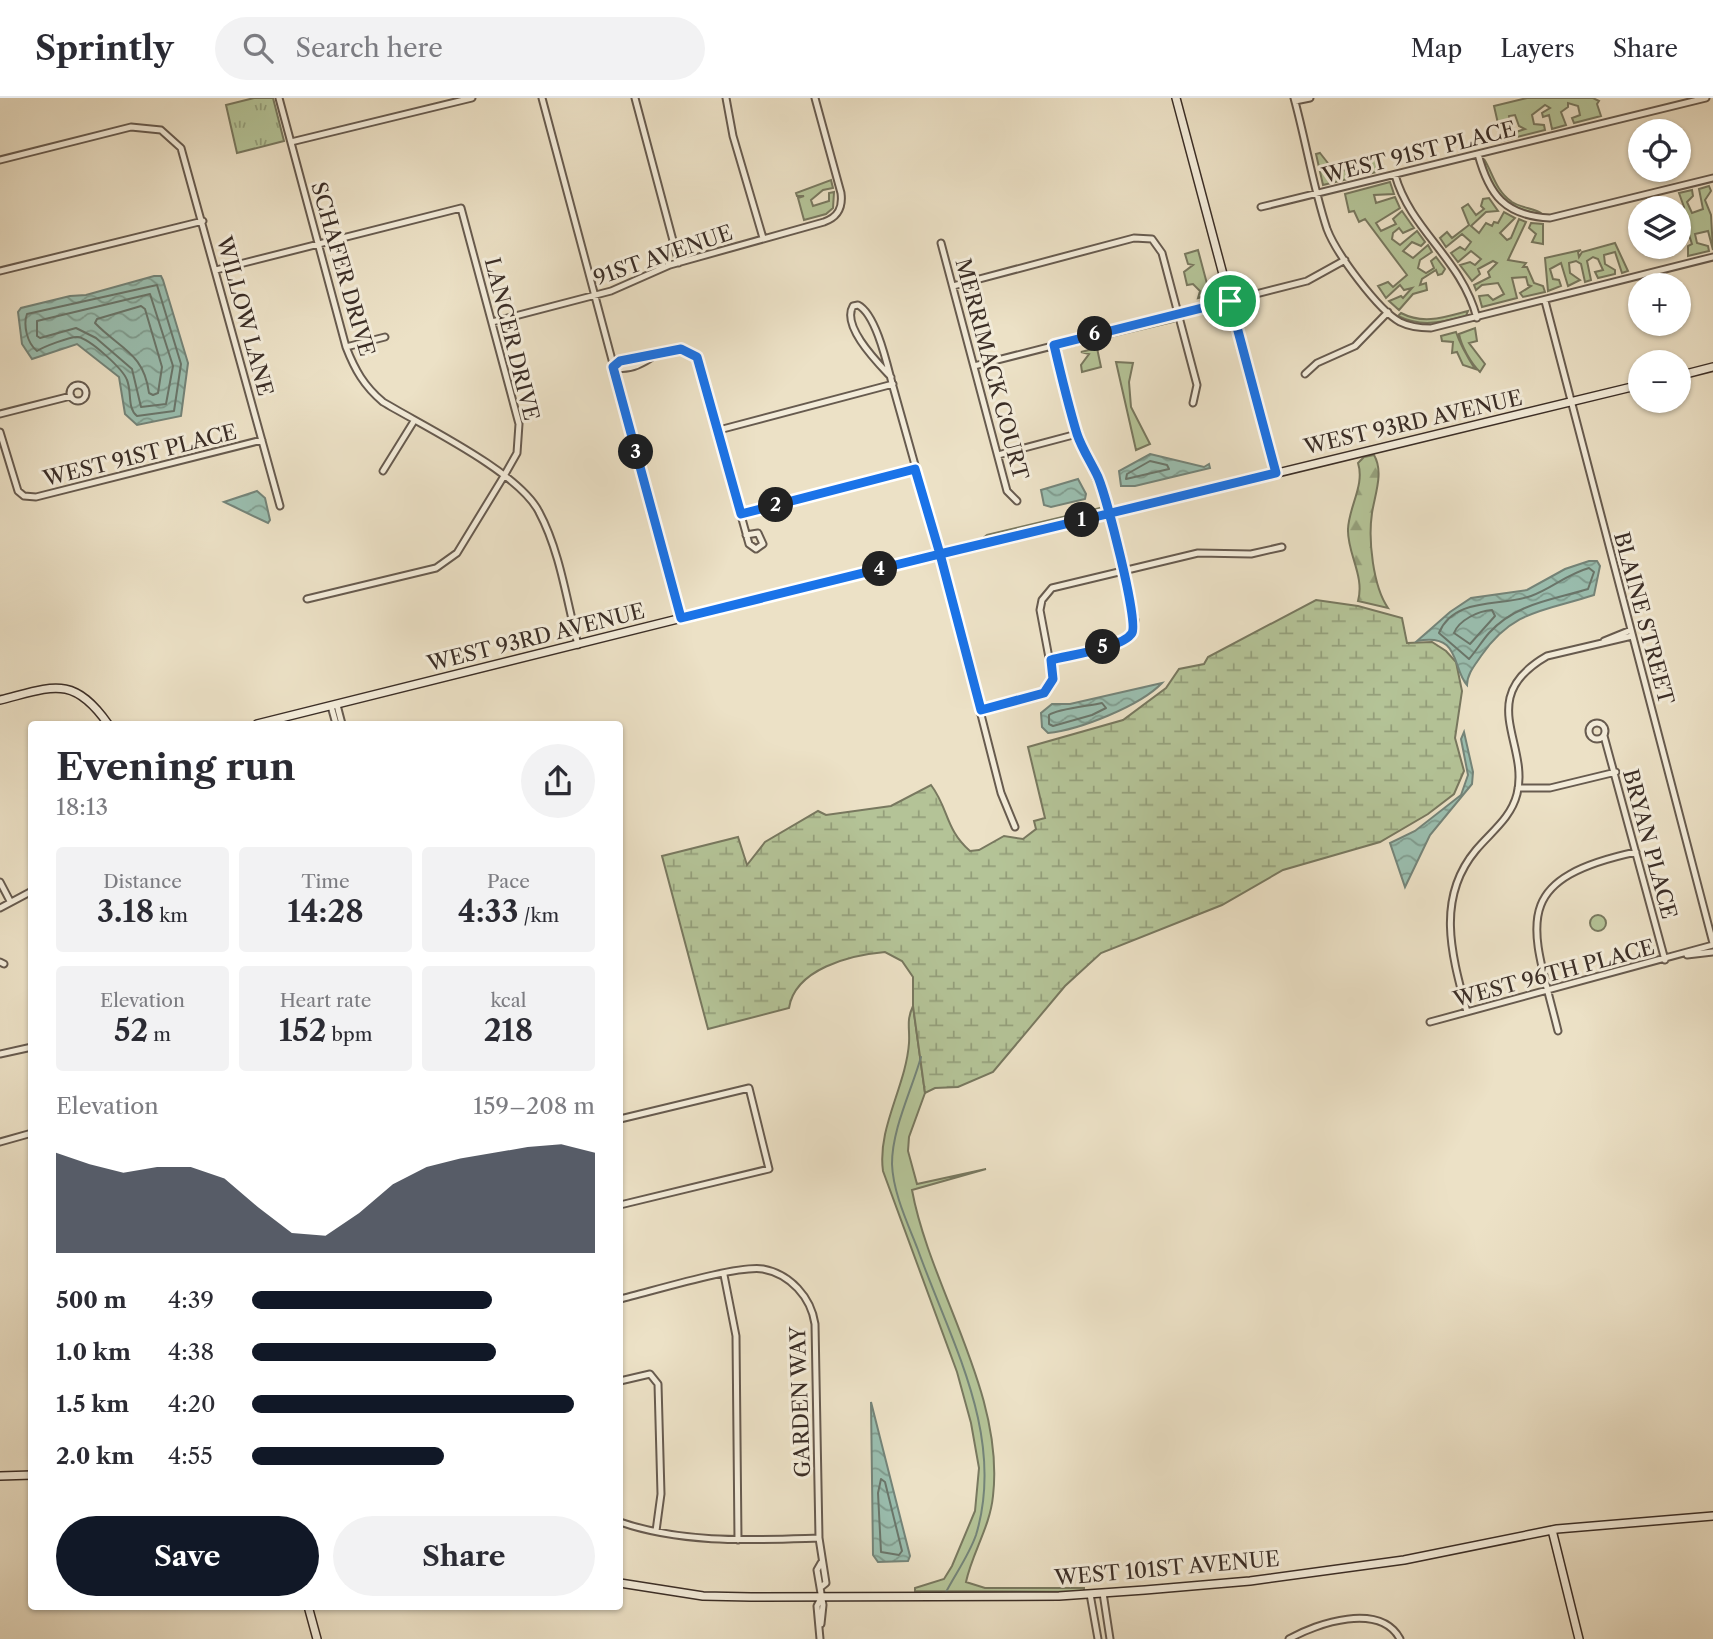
<!DOCTYPE html>
<meta charset="utf-8">
<style>
:root{--surface:#fff;--page:#f2f2f3;--text:#2b2b33;--muted:#7c7c81;--line:#e1e1e2;--accent:#111827}
body{margin:0;font-family:"Libre Caslon Text",serif;background:var(--page);color:var(--text);height:100vh;display:flex;flex-direction:column;font-size:26px;white-space:nowrap}
*{box-sizing:border-box;margin:0}
p{font-size:23px;color:var(--muted)}
.icon{flex:none;width:38px;height:38px;fill:none;stroke:currentColor;stroke-width:2;stroke-linecap:round;stroke-linejoin:round}
.map{position:relative;flex:1;overflow:hidden}
.drawer{position:absolute;left:28px;top:623px;width:595px;height:889px;display:flex;flex-direction:column;background:var(--surface);border-radius:7px;box-shadow:0 2px 5px #0004}
.drawer>*{flex:none}
.fabs{position:absolute;left:1628px;top:21px;display:grid;gap:14px}
.fabs a{display:grid;place-items:center;width:63px;height:63px;border-radius:50%;background:var(--surface);box-shadow:0 2px 5px #0004;font-size:35px}
.pin{position:absolute;display:grid;place-items:center;width:60px;height:60px;color:#fff;margin:-30px;border:4px solid #fff;border-radius:50%;box-shadow:0 2px 7px #0007}
.km{position:absolute;width:35px;height:35px;margin:-18px;border-radius:50%;background:#222;color:#fff;font-size:19px;line-height:35px;text-align:center}
.round{display:grid;place-items:center;flex:none;width:74px;height:74px;border-radius:37px;background:var(--page)}
.overview{display:flex;align-items:center;justify-content:space-between;height:119px;padding:0 28px}
h1{font-size:38px;font-weight:700;line-height:52px}
.metrics{display:grid;grid-template-columns:repeat(3,1fr);gap:10px;height:119px;padding:7px 28px}
.metrics div{display:grid;align-content:center;border-radius:7px;background:var(--page);text-align:center}
.metrics b{font-size:30px;font-weight:700}
.metrics small{font-size:19px;font-weight:400}
.metrics p{font-size:19px}
.chart{height:196px;padding:14px 28px}
.chart p{display:flex;justify-content:space-between}
.chart svg{width:100%;height:126px;margin-top:7px;fill:var(--accent);opacity:.7}
.button{display:flex;gap:14px;margin-top:auto;padding:14px 28px}
.button a{flex:1;height:80px;border-radius:42px;background:var(--accent);color:#fff;font-size:28px;font-weight:700;line-height:80px;text-align:center}
.button a+a{background:var(--page);color:var(--text)}
ul{padding:0 28px;list-style:none;font-size:23px}
li{display:grid;grid-template-columns:112px 84px 1fr;align-items:center;height:52px}
li i{height:18px;border-radius:9px;background:var(--accent)}
header{display:flex;align-items:center;gap:42px;box-sizing:border-box;height:98px;padding:0 35px;background:var(--surface);border-bottom:2px solid var(--line)}
header strong{font-size:33px}
nav{display:flex;gap:38px;margin-inline-start:auto;font-size:24px}
.search{width:490px;height:63px;background:var(--page);display:flex;align-items:center;gap:18px;box-sizing:border-box;padding:0 24px;border-radius:38px;color:var(--muted);font-size:26px}
.map>svg:first-child{display:block}
.grass{fill:#b4c397;stroke:#78785f;stroke-width:2}
.forest{fill:url(#forest-firs);stroke:#78785f;stroke-width:2}
.wetland{fill:url(#wetland-marsh);stroke:#78785f;stroke-width:2}
.park{fill:url(#park-tufts);stroke:#78785f;stroke-width:2}
.water{fill:url(#water-waves);stroke:#748479;stroke-width:2}
.lines{fill:none;stroke-linecap:round;stroke-linejoin:round}
.shore{stroke:#6a766b;stroke-width:2}
.stream{stroke:#748479;stroke-width:2}
.street-casing{stroke:#675b4f;stroke-width:9}
.secondary-casing{stroke:#3b2e27;stroke-width:10}
.street{stroke:#f3ecda;stroke-width:5}
.secondary{stroke:#f3ecda;stroke-width:7}
.route-casing{stroke:#fff;stroke-width:14}
.route{stroke:#1a73e8;stroke-width:9}
.labels{text-anchor:middle;dominant-baseline:central;stroke-width:6;stroke-linejoin:round;paint-order:stroke}
.street-label{font-size:21px;fill:#3b2e27;stroke:#f3ecda}
</style>
<header>
<strong>Sprintly</strong>
<div class="search"><svg class="icon" aria-label="search" viewBox="0 0 24 24"><circle cx="10" cy="10" r="6"/><path d="M15 15l6 6"/></svg>Search here</div>
<nav><a>Map</a><a>Layers</a><a>Share</a></nav>
</header>
<div class="map">
<svg width="1713" height="1541" viewBox="0 0 1713 1541">
<defs>
<pattern id="forest-firs" width="22" height="20" patternUnits="userSpaceOnUse" patternTransform="scale(1.75)"><rect width="22" height="20" fill="#b4c397"/><path d="M5 1l3.5 6h-7zM16 11l3.5 6h-7z" fill="#949f7b"/></pattern>
<pattern id="wetland-marsh" width="20" height="14" patternUnits="userSpaceOnUse" patternTransform="scale(1.75)"><rect width="20" height="14" fill="#b4c397"/><path d="M1 5h8M5 5V1M11 12h8M15 12V8" fill="none" stroke="#949f7b"/></pattern>
<pattern id="park-tufts" width="24" height="20" patternUnits="userSpaceOnUse" patternTransform="scale(1.75)"><rect width="24" height="20" fill="#b4c397"/><path d="M3 7l-1-3M5 7V3M7 7l1-3M15 17l-1-3M17 17v-4M19 17l1-3" fill="none" stroke="#949f7b"/></pattern>
<pattern id="water-waves" width="16" height="10" patternUnits="userSpaceOnUse" patternTransform="scale(1.75)"><rect width="16" height="10" fill="#9abeaf"/><path d="M0 5q4-4 8 0t8 0" fill="none" stroke="#7f9b8e"/></pattern>
</defs>
<rect width="100%" height="100%" fill="#ece1c6"/>
<filter id="stains"><feTurbulence type="fractalNoise" baseFrequency=".00286" numOctaves="4"/><feColorMatrix values="0 0 0 0 .2 0 0 0 0 .09 0 0 0 0 .02 0 0 0 .5 -.17"/></filter>
<radialGradient id="worn" r=".72"><stop offset=".6" stop-color="#630" stop-opacity="0"/><stop offset="1" stop-color="#630" stop-opacity=".3"/></radialGradient>
<!-- grass -->
<path class="grass" d="M1527 0H1593L1599 3 1597 6 1601 18 1574 25 1572 20 1580 17 1578 8 1568 5V9L1561 14 1566 27 1552 31 1549 17 1543 19 1542 15 1550 10 1545 7 1532 17 1534 26 1544 27 1545 32 1517 39 1516 34 1525 31 1519 28 1515 17 1509 18 1510 28 1507 29 1513 40 1502 43 1494 8Z
M1320 55 1331 69 1340 67 1342 72 1359 74 1360 78 1323 87 1316 56Z
M1376 57 1380 73 1364 77 1361 62Z
M1484 61C1493 75 1495 92 1512 104 1521 110 1537 111 1542 116 1511 113 1488 93 1484 61Z
M831 82 833 90 823 92 811 102 813 108 829 103V95L834 94 833 110 826 116 804 122 798 100 804 98H797L796 95Z
M1390 84 1394 96 1374 97 1376 105 1395 99 1400 110 1376 125 1381 133 1396 126 1393 121 1402 113 1414 130 1403 135 1399 130 1393 135 1392 141 1400 147 1417 133 1425 144 1421 148 1412 144 1403 153 1413 160 1428 147 1432 154 1420 162 1418 170 1426 175 1434 170 1431 163 1436 159 1445 171 1442 176 1438 177 1436 172 1422 181 1420 187 1426 185 1427 192 1413 196 1399 212 1389 203 1401 198 1403 200 1412 190 1404 192 1400 187 1386 200 1378 188 1388 184 1393 189 1407 177 1365 121 1359 124 1354 113 1349 114 1345 96Z
M1709 88 1711 93 1705 102 1711 117 1713 152 1708 133 1695 136 1697 145 1708 148 1709 153 1688 158V148L1692 146 1689 137 1678 141V117L1679 120 1683 119 1684 109 1679 95 1692 92 1693 98 1687 104 1692 115 1703 111 1699 91Z
M1489 100 1498 113 1486 114 1471 128 1479 135 1486 125 1492 128 1494 124 1498 125 1504 114 1515 120 1500 135 1507 142 1511 140 1519 121 1526 124 1508 162 1526 165 1523 169H1527L1534 185 1543 188 1545 194 1523 199 1520 195 1531 188 1528 187 1526 179 1512 180 1517 200 1482 209 1479 198 1488 197 1493 202 1504 196 1498 185 1482 187 1476 192 1474 187 1490 179 1488 174 1497 165 1493 163 1478 171 1480 176 1472 183 1460 167 1470 164 1475 167 1481 161 1471 153 1458 164 1451 155 1460 149 1465 152 1471 144 1462 136 1446 149 1440 140 1447 134 1452 140 1469 127 1462 110 1468 106 1476 117 1484 111 1481 108 1483 101Z
M1531 125 1543 126V146L1532 144 1536 136 1529 130Z
M1615 145 1628 173 1622 175 1615 154 1604 157 1605 166 1615 172V176L1598 180 1595 174 1603 172 1598 161 1593 159 1587 163 1591 182 1585 184 1581 166 1576 163 1569 165 1570 175 1580 182 1568 188 1561 165 1550 171 1553 181 1559 182 1561 188 1548 193 1545 160 1581 152 1578 154 1579 159 1582 154Z
M1198 152 1210 197 1198 200 1200 193 1193 186 1187 187 1184 174 1193 167 1188 166 1185 156Z
M1468 213 1466 218C1442 224 1422 230 1398 218L1401 215C1424 227 1445 219 1468 213Z
M1171 222 1173 224 1060 251 1099 239Z
M1475 230 1477 243 1469 245 1485 266 1480 274C1471 265 1461 248 1459 236Z
M1456 234C1460 246 1468 260 1475 271L1463 267 1457 254 1452 255 1453 244 1442 243 1441 238Z
M1097 250 1101 269 1082 274 1081 267 1089 256 1081 254Z
M1116 264 1133 265 1129 284 1131 309 1150 346 1136 352Z
M1100 410 1079 420 977 445 987 437Z
M913 908 925 995 909 1039 908 1053 917 1086 986 1071 912 1092C930 1190 1005 1295 993 1398 990 1429 972 1455 966 1484L985 1490H1084V1494L915 1493V1490L944 1481 952 1468 975 1413 979 1370 971 1325 957 1274 883 1073C877 1030 906 988 909 945 910 930 906 923 913 908Z"/>
<!-- forest -->
<path class="forest" d="M1374 357C1384 374 1375 396 1372 415 1368 442 1373 488 1388 510L1358 503C1365 478 1347 455 1348 431 1349 408 1365 387 1358 365L1364 359Z"/>
<!-- wetland -->
<path class="wetland" d="M1316 502 1358 508 1402 520 1407 545 1432 544 1446 553 1456 564 1462 593 1455 640 1464 673 1454 696 1428 716 1380 744 1283 772 1222 807 1101 855 1065 888 993 974 958 989 935 990 925 995 913 908V879L902 863 885 854C850 857 795 871 789 910L708 931 662 758 738 739 747 767 765 744 818 713 826 717 891 708 931 687C949 711 945 731 970 753L979 752 1004 738 1023 741 1036 731 1034 723 1045 720 1028 649 1123 622 1166 590 1179 571 1204 566 1208 559Z"/>
<!-- park -->
<path class="park" d="M254 0H273L284 43 237 55 226 7Z
M1590 825a8 8 0 1 1 16 0a8 8 0 1 1-16 0Z"/>
<!-- water -->
<path class="water" d="M154 178H161L163 182 188 265 181 318 137 327 125 316 119 279 77 246 32 261 22 246 18 214 21 210 70 198 86 197Z
M1150 356 1204 369 1209 366 1210 370 1135 388H1121L1119 373Z
M1078 381 1086 396 1085 401 1051 409 1044 407 1041 392Z
M257 393 265 400 270 422 268 425 224 404Z
M1589 463H1597L1600 468 1594 497C1546 513 1513 511 1481 558 1475 567 1467 576 1467 587 1452 571 1461 534 1417 543L1450 514 1471 500 1527 492 1565 471Z
M1162 585C1140 608 1079 632 1048 635L1042 629 1041 615 1052 606H1070Z
M1464 634 1473 674 1472 686 1430 737 1405 789 1390 745 1415 733 1461 697 1468 677 1461 641Z
M871 1304 910 1458 908 1463 878 1464 873 1457Z"/>
<g class="lines">
<!-- shore -->
<path class="shore" d="M157 187 181 266 174 313 137 318C127 310 132 294 127 282 123 271 90 241 78 239 71 238 43 249 37 253 27 245 23 227 27 216Z
M150 196 173 268 166 306 141 309 132 271 96 240 76 230 40 240 37 238V223Z
M141 208 145 211 162 269 158 295 153 297 149 295C144 255 120 251 95 225L97 221Z
M1150 363 1167 367 1169 371 1126 381 1127 376Z
M1589 470 1594 474 1588 491C1553 502 1516 505 1489 535 1482 543 1476 553 1469 561L1439 535C1454 498 1502 509 1531 498 1551 491 1567 476 1589 470Z
M1492 512 1495 518 1470 546 1454 535C1459 522 1478 513 1492 512Z
M1102 605 1106 610 1092 617 1053 628 1049 626V617C1057 611 1089 608 1102 605Z
M881 1381 885 1384 902 1453 899 1457 881 1454 878 1395Z"/>
<!-- stream -->
<path class="stream" d="M921 959C911 994 892 1031 892 1066 893 1095 908 1126 918 1152 951 1244 1006 1338 976 1437 969 1457 956 1475 946 1494"/>
<!-- street casing -->
<g class="street-casing">
<path id="street" d="M279 0 346 249C355 272 364 288 383 304 423 328 519 374 539 414 560 453 567 504 578 547
M542 0 681 520
M635 0 679 165
M726 0 733 38 763 140
M1294 0C1306 43 1313 89 1327 131 1336 155 1378 212 1400 224 1410 229 1420 230 1431 230L1713 159
M1295 3 1310 0
M291 44 472 0
M1478 56C1489 97 1505 118 1550 120L1713 80
M0 62 131 29 161 32 181 50 280 408
M1395 77C1411 133 1461 160 1477 220
M1261 109 1706 0
M941 145 1007 393 1017 403
M216 172 461 110 519 326 517 355 504 378 457 455 436 470 307 501
M0 173 203 123
M953 188 1134 140 1152 141 1162 155 1197 287 1193 305
M1545 203 1713 845
M492 224 611 193 670 167 824 124C838 119 843 110 841 95L815 0
M346 249 385 239
M974 268 1307 183 1345 162
M613 269 620 263 681 251 697 259 749 446 756 451 763 446 758 435 746 437
M613 269C628 274 643 266 655 257
M1305 276 1317 265 1355 248 1388 214
M891 279C878 265 841 228 853 208L858 207C876 216 887 266 892 285L940 456 1001 695 1015 729
M70 295a8 8 0 1 1 16 0a8 8 0 1 1-16 0Z
M0 316 71 298
M719 332 893 286
M0 334 18 393 24 398 36 399 262 342
M998 357 1077 336
M383 373 414 323
M741 416 915 371
M1604 543 1631 532
M1051 562C1077 556 1132 554 1135 522L1105 401 1077 336 1053 247
M337 607 342 626
M331 608 336 626
M981 612 1044 595 1053 581 1040 512 1042 502 1052 490 1198 455 1251 456 1282 449
M1589 633a8 8 0 1 1 16 0a8 8 0 1 1-16 0Z
M1604 638 1665 862
M1518 690H1550L1616 674
M0 784 10 803
M0 810 32 793
M1687 857 1713 854
M0 864 4 866
M1467 914C1452 858 1435 801 1476 752 1491 734 1511 720 1517 696 1530 645 1474 600 1547 558L1632 538
M1430 924 1713 847
M1558 933C1532 828 1506 782 1636 754
M0 956 32 949
M620 1021 749 990 769 1071 620 1107
M0 1044 32 1035
M724 1177 736 1238 738 1442
M620 1201C650 1194 736 1167 763 1171 790 1176 811 1199 815 1226L819 1440 826 1485 821 1489
M620 1283 650 1276 658 1286 661 1396 656 1433
M620 1424C683 1446 753 1442 819 1440
M1103 1495 1110 1541
M1090 1496 1098 1541
M821 1526 823 1507 817 1472 821 1465
M820 1541 817 1508 822 1498
M1289 1541C1317 1525 1380 1504 1400 1541"/>
</g>
<!-- secondary casing -->
<g class="secondary-casing">
<path id="secondary" d="M1176 0 1276 375
M1678 278 1713 269
M0 602C52 589 73 576 108 626
M257 626 758 501 1640 287
M0 1378 32 1377
M1552 1432 1579 1541
M620 1485 703 1498 751 1499 1059 1498 1145 1492 1250 1483 1404 1462 1557 1431 1713 1418
M308 1508 317 1541"/>
</g>
<!-- street -->
<use href="#street" class="street"/>
<!-- secondary -->
<use href="#secondary" class="secondary"/>
</g>
<g class="lines">
<!-- route casing -->
<g class="route-casing">
<path id="route" d="M1230 203 1276 375 1115 414 1103 417 940 456 915 371 741 416 697 259 681 251 620 263 613 269 681 520 940 456 981 612 1044 595 1053 581 1051 562C1069 557 1123 550 1132 535 1139 523 1106 398 1098 379 1091 364 1082 351 1077 336 1068 306 1061 277 1054 247L1230 203"/>
</g>
<!-- route -->
<use href="#route" class="route"/>
</g>
<g class="labels">
<!-- street labels -->
<g class="street-label">
<text transform="translate(1419 54) rotate(-14)">WEST 91ST PLACE</text>
<text transform="translate(663 157) rotate(-19)">91ST AVENUE</text>
<text transform="translate(343 171) rotate(74)">SCHAFER DRIVE</text>
<text transform="translate(245 218) rotate(75)">WILLOW LANE</text>
<text transform="translate(512 241) rotate(76)">LANCER DRIVE</text>
<text transform="translate(992 271) rotate(75)">MERRIMACK COURT</text>
<text transform="translate(1413 324) rotate(-13)">WEST 93RD AVENUE</text>
<text transform="translate(140 357) rotate(-14)">WEST 91ST PLACE</text>
<text transform="translate(1644 520) rotate(75)">BLAINE STREET</text>
<text transform="translate(536 539) rotate(-14)">WEST 93RD AVENUE</text>
<text transform="translate(1650 746) rotate(75)">BRYAN PLACE</text>
<text transform="translate(1554 875) rotate(-15)">WEST 96TH PLACE</text>
<text transform="translate(800 1304) rotate(-92)">GARDEN WAY</text>
<text transform="translate(1167 1470) rotate(-5)">WEST 101ST AVENUE</text>
</g>
</g>
<rect width="100%" height="100%" filter="url(#stains)"/>
<rect width="100%" height="100%" fill="url(#worn)"/>
</svg>
<div class="fabs">
<a><svg class="icon" aria-label="locate" viewBox="0 0 24 24"><circle cx="12" cy="12" r="6"/><path d="M12 2v4M12 18v4M2 12h4M18 12h4"/></svg></a>
<a><svg class="icon" aria-label="layers" viewBox="0 0 24 24"><path d="M12 4l9 5-9 5-9-5zM3 14l9 5 9-5"/></svg></a>
<a>+</a>
<a>−</a>
</div>
<div class="pin" style="left:1230px;top:203px;background:#1e9e55"><svg class="icon" aria-label="arrive" viewBox="0 0 24 24"><path d="M6 21V4h12l-3 4 3 4H6"/></svg></div>
<b class="km" style="left:1082px;top:422px">1</b>
<b class="km" style="left:776px;top:407px">2</b>
<b class="km" style="left:636px;top:354px">3</b>
<b class="km" style="left:880px;top:471px">4</b>
<b class="km" style="left:1103px;top:549px">5</b>
<b class="km" style="left:1095px;top:236px">6</b>
<section class="drawer">
<div class="overview"><div><h1>Evening run</h1><p>18:13</p></div><a class="round"><svg class="icon" aria-label="share" viewBox="0 0 24 24"><path d="M12 15V3M7 8l5-5 5 5M5 13v7h14v-7"/></svg></a></div>
<div class="metrics">
<div><p>Distance</p><b>3.18<small> km</small></b></div>
<div><p>Time</p><b>14:28</b></div>
<div><p>Pace</p><b>4:33<small> /km</small></b></div>
</div>
<div class="metrics">
<div><p>Elevation</p><b>52<small> m</small></b></div>
<div><p>Heart rate</p><b>152<small> bpm</small></b></div>
<div><p>kcal</p><b>218</b></div>
</div>
<div class="chart"><p><span>Elevation</span>159–208 m</p>
<svg viewBox="0 0 160 44" preserveAspectRatio="none"><path d="M0 44V9L10 13L20 16L30 14L40 14L50 18L60 28L70 37L80 38L90 30L100 20L110 14L120 11L130 9L140 7L150 6L160 9V44z"/></svg>
</div>
<ul>
<li><b>500 m</b>4:39<i style="width:70%"></i></li>
<li><b>1.0 km</b>4:38<i style="width:71%"></i></li>
<li><b>1.5 km</b>4:20<i style="width:94%"></i></li>
<li><b>2.0 km</b>4:55<i style="width:56%"></i></li>
</ul>
<div class="button"><a>Save</a><a>Share</a></div>
</section>
</div>
